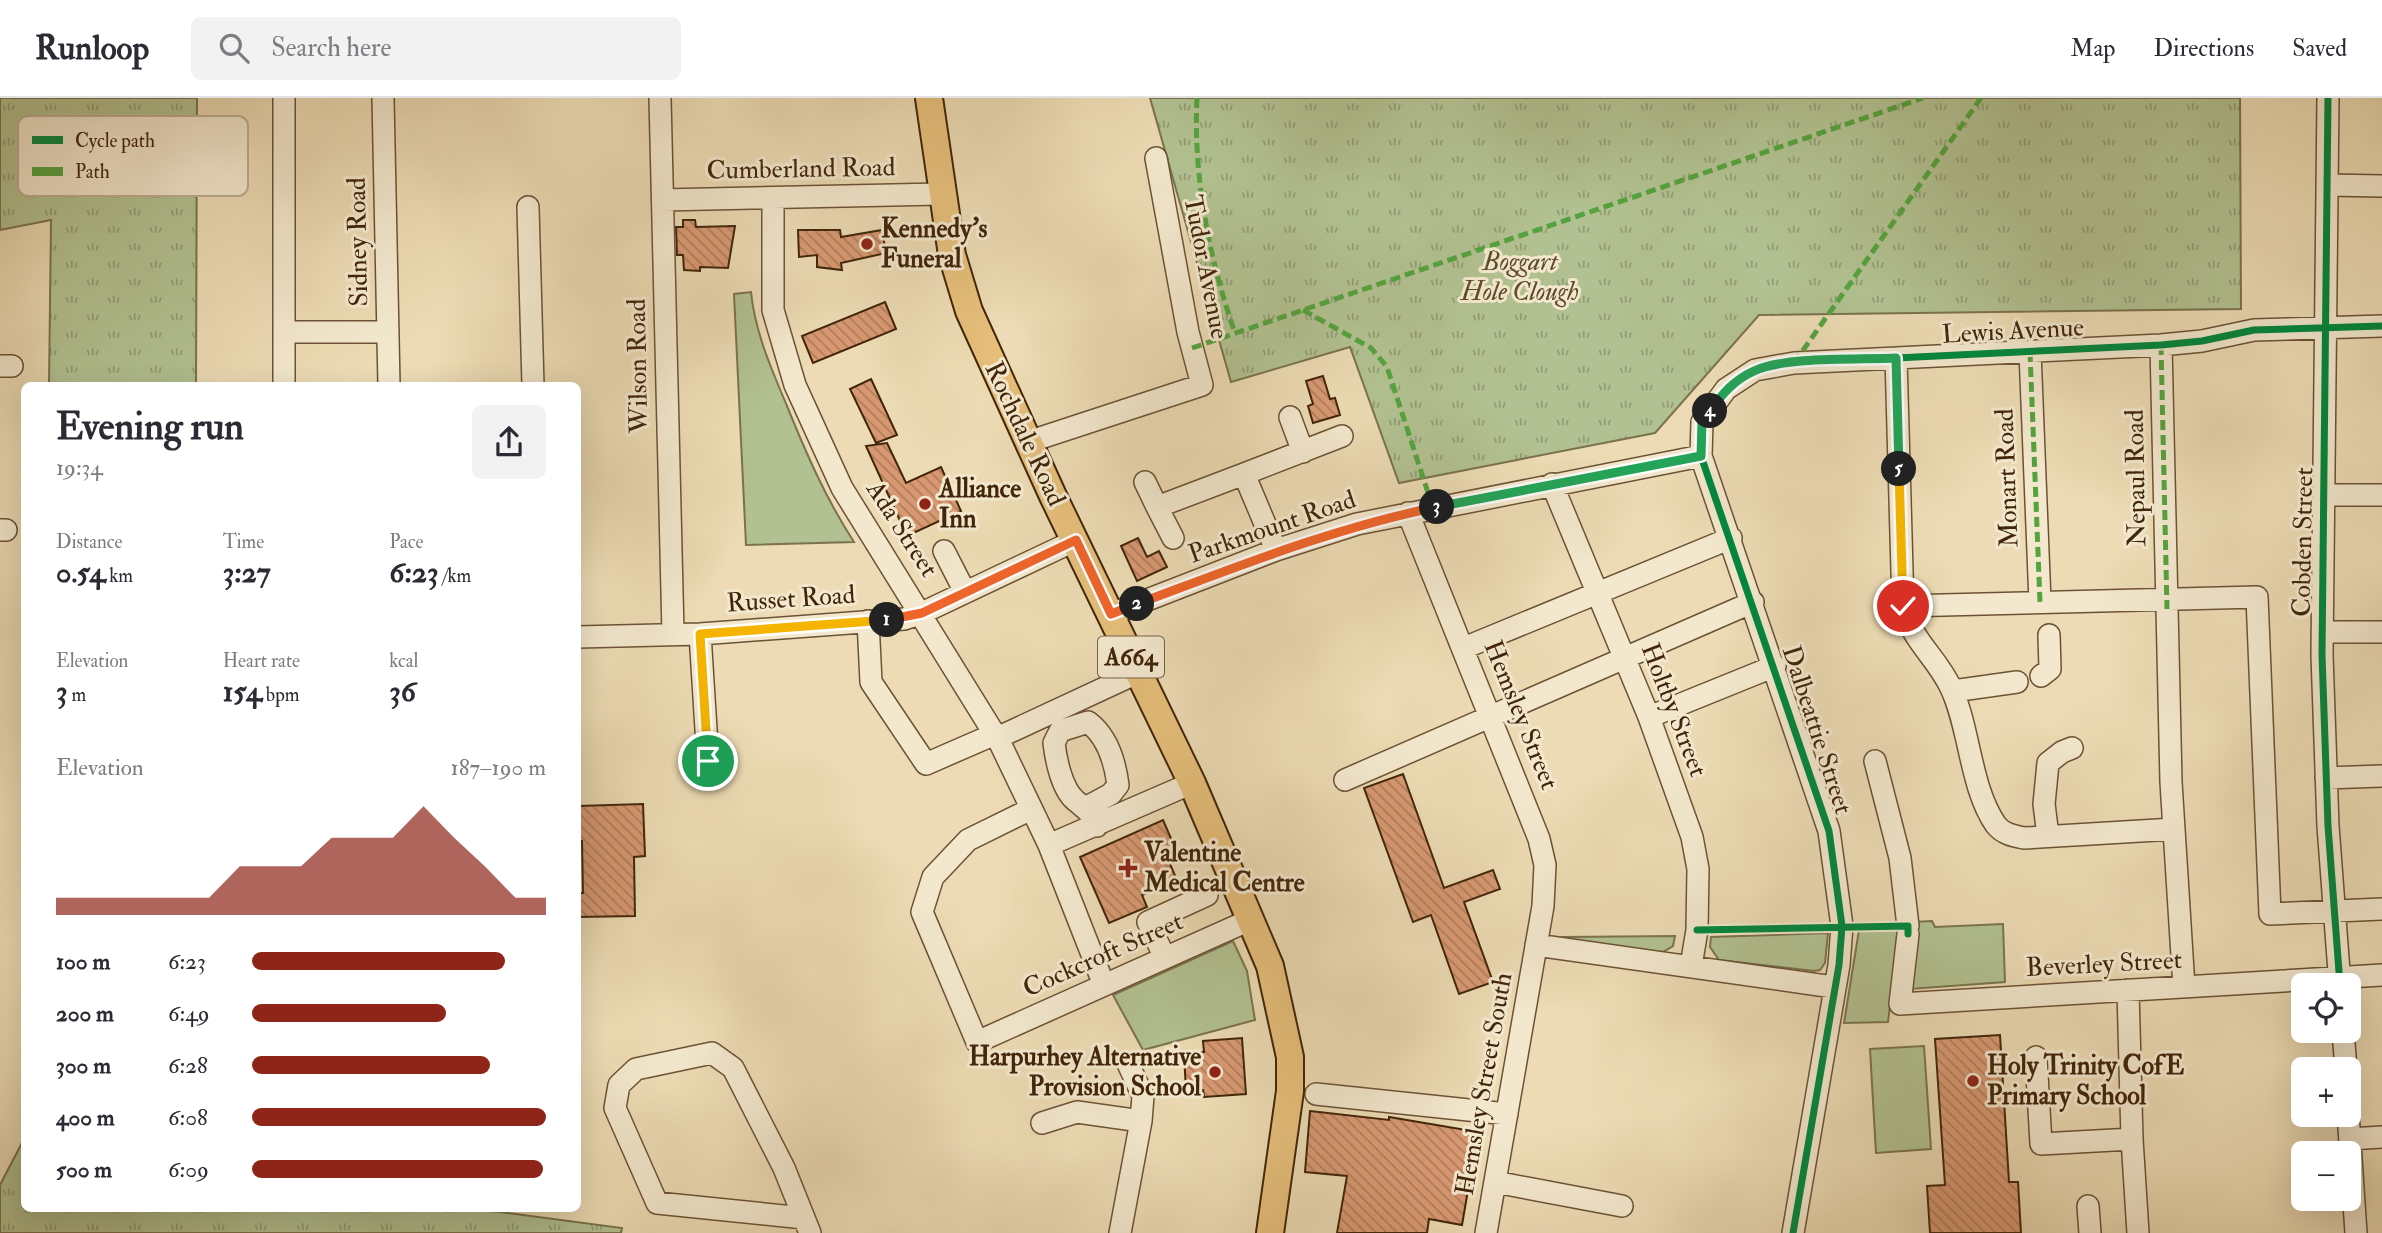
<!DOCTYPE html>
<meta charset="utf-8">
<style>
:root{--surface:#fff;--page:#f2f2f3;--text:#2b2b33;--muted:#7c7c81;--line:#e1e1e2;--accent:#8f2418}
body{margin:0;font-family:"IM FELL Double Pica",serif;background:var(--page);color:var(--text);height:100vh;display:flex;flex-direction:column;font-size:26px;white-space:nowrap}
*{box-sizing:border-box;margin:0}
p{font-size:23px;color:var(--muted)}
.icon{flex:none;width:38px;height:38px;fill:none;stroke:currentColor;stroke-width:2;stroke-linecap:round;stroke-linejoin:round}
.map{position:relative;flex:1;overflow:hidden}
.sheet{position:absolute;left:21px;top:284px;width:560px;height:830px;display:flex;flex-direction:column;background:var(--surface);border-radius:10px;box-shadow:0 7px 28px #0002}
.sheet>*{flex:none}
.buttons{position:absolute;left:2291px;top:875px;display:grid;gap:14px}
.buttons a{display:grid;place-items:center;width:70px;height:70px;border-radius:10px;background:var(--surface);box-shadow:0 7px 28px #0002;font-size:35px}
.pin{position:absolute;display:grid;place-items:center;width:60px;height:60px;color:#fff;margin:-30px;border:4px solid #fff;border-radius:50%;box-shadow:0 2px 7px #0007}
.km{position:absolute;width:35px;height:35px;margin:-18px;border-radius:50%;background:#222;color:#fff;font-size:19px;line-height:35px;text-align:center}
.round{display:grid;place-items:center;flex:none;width:74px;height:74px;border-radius:10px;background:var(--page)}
.summary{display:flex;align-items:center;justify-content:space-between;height:119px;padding:0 35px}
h1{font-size:38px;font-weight:700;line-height:52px}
.stats{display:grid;grid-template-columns:repeat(3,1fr);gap:10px;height:119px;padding:7px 35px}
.stats div{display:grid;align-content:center}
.stats b{font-size:30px;font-weight:700}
.stats small{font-size:19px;font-weight:400}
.stats p{font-size:19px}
.chart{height:196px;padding:14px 35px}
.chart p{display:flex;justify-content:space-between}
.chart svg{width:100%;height:126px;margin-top:7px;fill:var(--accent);opacity:.7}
ul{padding:0 35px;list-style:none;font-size:23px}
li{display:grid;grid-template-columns:112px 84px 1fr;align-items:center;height:52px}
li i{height:18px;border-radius:9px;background:var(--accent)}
header{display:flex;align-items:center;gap:42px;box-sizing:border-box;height:98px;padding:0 35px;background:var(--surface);border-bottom:2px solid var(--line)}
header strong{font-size:33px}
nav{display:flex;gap:38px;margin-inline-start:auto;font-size:24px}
.search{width:490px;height:63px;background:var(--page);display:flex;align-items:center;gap:18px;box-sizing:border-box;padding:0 24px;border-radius:10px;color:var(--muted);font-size:26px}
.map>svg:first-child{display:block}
.grass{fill:#b2c191;stroke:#7a734d;stroke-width:2}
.park{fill:url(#park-tufts);stroke:#7a734d;stroke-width:2}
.building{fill:url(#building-back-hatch);stroke:#412509;stroke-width:2}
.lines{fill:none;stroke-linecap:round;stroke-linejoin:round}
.minor-casing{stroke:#6c5234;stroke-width:24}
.major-casing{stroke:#412509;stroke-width:30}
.minor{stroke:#f3e8ce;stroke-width:21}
.major{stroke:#e6be7a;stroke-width:26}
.quiet{stroke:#55a33e;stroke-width:5;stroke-dasharray:10 5;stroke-linecap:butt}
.cycleway-casing{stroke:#f3e8ce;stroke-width:11}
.cycleway{stroke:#00873e;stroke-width:7}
.split-1-casing{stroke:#fff;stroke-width:14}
.split-2-casing{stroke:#fff;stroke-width:14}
.split-3-casing{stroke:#fff;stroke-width:14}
.split-4-casing{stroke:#fff;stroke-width:14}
.split-5-casing{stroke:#fff;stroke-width:14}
.split-6-casing{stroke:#fff;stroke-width:14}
.split-1{stroke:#f5b400;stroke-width:9}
.split-2{stroke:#f0652b;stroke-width:9}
.split-3{stroke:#f0652b;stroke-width:9}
.split-4{stroke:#22a559;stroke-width:9}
.split-5{stroke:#22a559;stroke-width:9}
.split-6{stroke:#f5b400;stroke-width:9}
.poi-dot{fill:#8f2418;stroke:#f3e8ce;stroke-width:2.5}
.labels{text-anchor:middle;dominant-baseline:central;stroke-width:6;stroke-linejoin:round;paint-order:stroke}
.shield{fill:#f3e8ce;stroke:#766044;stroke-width:2}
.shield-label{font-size:24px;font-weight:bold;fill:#412509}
.street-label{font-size:26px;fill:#412509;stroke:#f3e8ce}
.poi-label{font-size:26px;font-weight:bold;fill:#412509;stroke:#f3e8ce;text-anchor:start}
.park-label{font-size:26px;font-style:italic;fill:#5d4c2b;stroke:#f3e8ce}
.key{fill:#f3e8ce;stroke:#beae93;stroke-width:2}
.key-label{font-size:19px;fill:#412509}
</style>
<header>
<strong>Runloop</strong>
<div class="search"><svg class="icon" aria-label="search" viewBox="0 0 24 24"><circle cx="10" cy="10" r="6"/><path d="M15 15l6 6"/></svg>Search here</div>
<nav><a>Map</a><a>Directions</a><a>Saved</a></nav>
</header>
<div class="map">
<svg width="2382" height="1135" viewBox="0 0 2382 1135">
<defs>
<pattern id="park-tufts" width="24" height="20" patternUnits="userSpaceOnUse" patternTransform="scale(1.75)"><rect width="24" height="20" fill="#b2c191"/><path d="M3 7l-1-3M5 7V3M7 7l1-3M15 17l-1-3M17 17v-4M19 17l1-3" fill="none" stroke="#929d75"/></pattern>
<pattern id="building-back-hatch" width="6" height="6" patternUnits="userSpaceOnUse" patternTransform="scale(1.75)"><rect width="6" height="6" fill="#d89972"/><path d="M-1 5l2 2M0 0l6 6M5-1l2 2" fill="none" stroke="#b17d5c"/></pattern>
</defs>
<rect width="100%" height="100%" fill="#ecdbb4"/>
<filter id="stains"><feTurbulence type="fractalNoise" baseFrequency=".00286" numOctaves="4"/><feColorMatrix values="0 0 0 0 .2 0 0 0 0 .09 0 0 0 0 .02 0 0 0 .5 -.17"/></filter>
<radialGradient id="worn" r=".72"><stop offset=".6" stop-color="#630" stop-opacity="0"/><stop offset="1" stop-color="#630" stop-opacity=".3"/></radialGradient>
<!-- grass -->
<path class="grass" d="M751 194C755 234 771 270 787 308 806 355 826 401 854 444L746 447 734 196Z
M1932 823 1935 829 2003 826 2005 884 1910 891 1913 824Z
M1892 830 1899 832 1888 924 1844 925 1859 832Z
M1828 835 1825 865 1820 872 1814 873 1719 862 1710 849 1711 839Z
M1675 838 1673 848 1661 855 1563 842 1562 839Z
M1233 843 1247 873 1255 922 1143 952 1113 897Z
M1924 948 1931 1051 1876 1055 1870 951Z"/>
<!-- park -->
<path class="park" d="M0 0H197L196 287H49L51 122 0 132Z
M1150 0H2240L2241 211 1759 217 1655 335 1399 385 1350 249 1231 284Z
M24 1041V1110H469L622 1130 621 1135H0V1087Z"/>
<!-- building -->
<path class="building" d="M683 122H695L696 129 735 128 728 170 700 169V173L684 172 683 157H677L676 129H683Z
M798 132H840L841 139 882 132 886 155 841 165 842 172 817 169V157L799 159Z
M885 204 896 231 813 265 802 238Z
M1323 278 1330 301 1335 300 1340 317 1313 325 1308 308 1313 306 1306 283Z
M871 281 897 337 876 345 850 291Z
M887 345 906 385 941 369 961 413 907 438 866 348Z
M1138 440 1147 459 1159 453 1167 469 1137 483 1121 448Z
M1403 676 1444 790 1493 772 1500 791 1464 804 1493 884 1459 896 1431 817 1413 824 1364 690Z
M643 706 645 758 634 759 635 818 578 819V795H583L582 743H578V708Z
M1163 722 1176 752 1166 757 1177 782 1142 797 1147 809 1109 825 1080 759Z
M2000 937 2009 1084H2018L2021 1135H1930L1927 1088 1945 1087 1935 941Z
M1242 940 1246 996 1204 999 1203 992 1186 993 1184 955 1204 954 1203 943Z
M1310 1013 1389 1022V1019L1478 1034 1462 1127 1429 1121 1427 1135H1337L1347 1078 1305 1074Z"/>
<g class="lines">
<!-- minor casing -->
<g class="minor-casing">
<path id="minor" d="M383 0 389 287
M660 0 673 535
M2328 0 2322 557 2328 728 2340 887
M2328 87 2382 88
M773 100V212L795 287 842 390 1000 645 1049 747 1104 887
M663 102 940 96
M528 109 533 287
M286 234H388
M2161 247 2171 684 2184 889
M2030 254 2040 504
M1896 260 1903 508C1913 545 1936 558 1951 590 1970 630 1970 690 1996 727 2003 736 2014 738 2024 740L2174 731
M0 268H12
M284 287V1
M1290 319 1303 354
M1028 344 1202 287 1188 234 1156 60
M1244 376 1342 338
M1145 384 1157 409 1244 376 1276 452
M1552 386 1649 619 1692 739 1698 771 1697 832 1691 868
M2325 397H2382
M1157 409 1173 440
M1408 415 1539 741 1545 767 1543 808 1486 1135
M0 432H6
M944 453 965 494
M1903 508 2257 499 2270 816 2382 811
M1111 516 1276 452 1357 426 1701 358
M868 523 871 584 926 666 995 636
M2322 534H2382
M700 536 708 663
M578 539 700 536 904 521 922 515 1076 442
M1464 550 1731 440
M2041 578 2050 571 2049 537
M1953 593 2017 584
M1649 619 1775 568
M997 640 1139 574
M1875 663 1900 760 1908 828
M2326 680 2382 678
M1345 682 1753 504
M1087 709 1111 696 1118 687C1115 664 1107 638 1088 624L1060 633 1054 645C1056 662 1062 692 1076 703 1088 713 1089 712 1097 728
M1031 711 968 742 933 779 922 814 977 944 1252 821
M2048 738 2044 706 2048 665 2062 654 2072 650
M1049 747 1192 685
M1908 836 1900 906 2382 877
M1536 847 1833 889
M1165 860 1148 824 1207 797
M2128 892 2132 1041 2138 1135
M2343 933 2346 971
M2036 959 2041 1046 2132 1041
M1129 968 1143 998 1141 1023
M1316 996 1507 1016
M2348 1015 2356 1135
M1042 1025 1077 1014 1141 1023 1120 1135
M2350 1041 2382 1039
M1495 1084 1622 1108
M2088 1108 2090 1135
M804 1120 657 1105 615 1010 619 987 636 971 712 955 733 970 784 1070 810 1135
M1793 1135 1839 867 1842 828 1829 733 1701 358 1702 324 1726 291 1755 272 1794 265 2161 247 2202 243 2254 232 2382 228"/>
</g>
<!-- major casing -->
<g class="major-casing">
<path id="major" d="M929 0 952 157 969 213 1053 398 1192 685 1270 868 1290 959V993L1270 1135"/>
</g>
<!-- minor -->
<use href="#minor" class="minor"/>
<!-- major -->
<use href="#major" class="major"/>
<!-- quiet -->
<path class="quiet" d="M1197 0C1193 78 1209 161 1235 235
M1303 212 1371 250 1387 269 1433 410
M2161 247 2167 511
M1192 250 1923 0
M2030 254 2040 504
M1794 265 1981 0"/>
<!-- cycleway casing -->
<g class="cycleway-casing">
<path id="cycleway" d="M2328 0 2322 557 2328 728 2340 887
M1697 832 1908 828V836
M1793 1135 1839 867 1842 828 1829 733 1701 358 1702 324 1726 291 1755 272 1794 265 2161 247 2202 243 2254 232 2382 228"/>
</g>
<!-- cycleway -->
<use href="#cycleway" class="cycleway"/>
</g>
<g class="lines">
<!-- split-1 casing -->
<g class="split-1-casing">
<path id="split-1" d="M708 663 700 536 887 522"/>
</g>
<!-- split-2 casing -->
<g class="split-2-casing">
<path id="split-2" d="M887 522 922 515 1076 442 1111 516 1137 506"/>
</g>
<!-- split-3 casing -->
<g class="split-3-casing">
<path id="split-3" d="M1137 506C1237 469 1333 430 1437 409"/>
</g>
<!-- split-4 casing -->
<g class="split-4-casing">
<path id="split-4" d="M1437 409 1701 358 1702 324 1710 313"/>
</g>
<!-- split-5 casing -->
<g class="split-5-casing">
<path id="split-5" d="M1710 313C1722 296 1734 282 1754 273 1786 258 1859 262 1896 260L1899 371"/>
</g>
<!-- split-6 casing -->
<g class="split-6-casing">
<path id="split-6" d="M1899 371 1903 508"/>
</g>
<!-- split-1 -->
<use href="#split-1" class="split-1"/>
<!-- split-2 -->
<use href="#split-2" class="split-2"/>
<!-- split-3 -->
<use href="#split-3" class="split-3"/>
<!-- split-4 -->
<use href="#split-4" class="split-4"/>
<!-- split-5 -->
<use href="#split-5" class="split-5"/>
<!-- split-6 -->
<use href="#split-6" class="split-6"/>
</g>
<!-- markers -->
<g class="poi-dot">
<circle cx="867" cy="146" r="7"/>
<circle cx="925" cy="406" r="7"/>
<path d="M1124.5 759.5h7v7h7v7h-7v7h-7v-7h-7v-7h7z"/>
<circle cx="1215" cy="974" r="7"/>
<circle cx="1973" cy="983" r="7"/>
</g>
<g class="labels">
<!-- shield labels -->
<rect class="shield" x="1098" y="538.5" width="66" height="41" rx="5"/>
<g class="shield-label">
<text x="1131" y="559">A664</text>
</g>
<!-- street labels -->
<g class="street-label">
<text transform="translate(801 71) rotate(-1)">Cumberland Road</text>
<text transform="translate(358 144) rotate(-91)">Sidney Road</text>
<text transform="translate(1206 169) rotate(79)">Tudor Avenue</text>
<text transform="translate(2013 233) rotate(-3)">Lewis Avenue</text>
<text transform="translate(638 268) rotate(-91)">Wilson Road</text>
<text transform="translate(1025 336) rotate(65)">Rochdale Road</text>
<text transform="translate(2007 380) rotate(-92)">Monart Road</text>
<text transform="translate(2136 380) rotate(-91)">Nepaul Road</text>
<text transform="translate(1272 429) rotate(-19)">Parkmount Road</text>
<text transform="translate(902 431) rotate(57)">Ada Street</text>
<text transform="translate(2303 444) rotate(-89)">Cobden Street</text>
<text transform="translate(791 501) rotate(-4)">Russet Road</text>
<text transform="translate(1674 612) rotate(69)">Holtby Street</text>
<text transform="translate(1521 617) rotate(68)">Hemsley Street</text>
<text transform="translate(1817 632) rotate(72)">Dalbeattie Street</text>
<text transform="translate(1103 857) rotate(-24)">Cockcroft Street</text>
<text transform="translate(2104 866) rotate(-3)">Beverley Street</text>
<text transform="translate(1484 986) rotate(-80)">Hemsley Street South</text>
</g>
<!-- poi labels -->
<g class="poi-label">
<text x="881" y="131">Kennedy's<tspan x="881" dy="30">Funeral</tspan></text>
<text x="939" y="391">Alliance<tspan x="939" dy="30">Inn</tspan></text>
<text x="1144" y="755">Valentine<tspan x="1144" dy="30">Medical Centre</tspan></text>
<text x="1201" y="959" text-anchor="end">Harpurhey Alternative<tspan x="1201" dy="30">Provision School</tspan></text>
<text x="1987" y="968">Holy Trinity CofE<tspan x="1987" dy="30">Primary School</tspan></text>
</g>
<!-- park labels -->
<g class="park-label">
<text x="1520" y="164">Boggart<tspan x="1520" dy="30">Hole Clough</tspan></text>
</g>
</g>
<!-- legend -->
<rect x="18" y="18" width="230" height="80" rx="10" class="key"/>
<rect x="32" y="38" width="31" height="8" fill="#00873e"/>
<rect x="32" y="69" width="31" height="9" fill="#55a33e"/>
<g class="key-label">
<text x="75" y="49">Cycle path</text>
<text x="75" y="80">Path</text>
</g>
<rect width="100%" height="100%" filter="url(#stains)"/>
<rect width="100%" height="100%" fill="url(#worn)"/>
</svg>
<div class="buttons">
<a><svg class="icon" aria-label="locate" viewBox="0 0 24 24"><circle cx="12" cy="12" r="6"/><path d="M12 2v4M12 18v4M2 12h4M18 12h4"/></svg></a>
<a>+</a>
<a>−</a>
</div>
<div class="pin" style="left:708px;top:663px;background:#1e9e55"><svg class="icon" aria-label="arrive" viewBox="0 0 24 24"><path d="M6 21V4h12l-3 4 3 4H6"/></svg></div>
<div class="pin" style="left:1903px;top:508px;background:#d93025"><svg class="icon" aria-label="check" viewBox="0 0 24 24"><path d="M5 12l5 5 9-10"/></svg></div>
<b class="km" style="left:887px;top:522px">1</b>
<b class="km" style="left:1137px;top:506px">2</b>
<b class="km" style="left:1437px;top:409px">3</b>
<b class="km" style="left:1710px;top:313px">4</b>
<b class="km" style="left:1899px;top:371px">5</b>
<section class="sheet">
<div class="summary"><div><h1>Evening run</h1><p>19:34</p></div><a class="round"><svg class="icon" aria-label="share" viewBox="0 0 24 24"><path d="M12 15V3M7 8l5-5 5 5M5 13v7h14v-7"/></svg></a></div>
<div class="stats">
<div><p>Distance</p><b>0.54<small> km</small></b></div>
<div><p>Time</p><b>3:27</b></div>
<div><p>Pace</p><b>6:23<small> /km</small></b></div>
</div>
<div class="stats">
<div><p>Elevation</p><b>3<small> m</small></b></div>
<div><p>Heart rate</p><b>154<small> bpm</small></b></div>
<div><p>kcal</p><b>36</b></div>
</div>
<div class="chart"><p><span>Elevation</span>187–190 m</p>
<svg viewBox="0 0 160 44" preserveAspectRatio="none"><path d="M0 44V38L10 38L20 38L30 38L40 38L50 38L60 27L70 27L80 27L90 17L100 17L110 17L120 6L130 17L140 27L150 38L160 38V44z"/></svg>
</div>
<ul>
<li><b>100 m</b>6:23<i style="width:86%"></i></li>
<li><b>200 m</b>6:49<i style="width:66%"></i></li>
<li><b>300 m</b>6:28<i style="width:81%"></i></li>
<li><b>400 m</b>6:08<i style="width:100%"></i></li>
<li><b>500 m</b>6:09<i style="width:99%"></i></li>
</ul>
</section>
</div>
